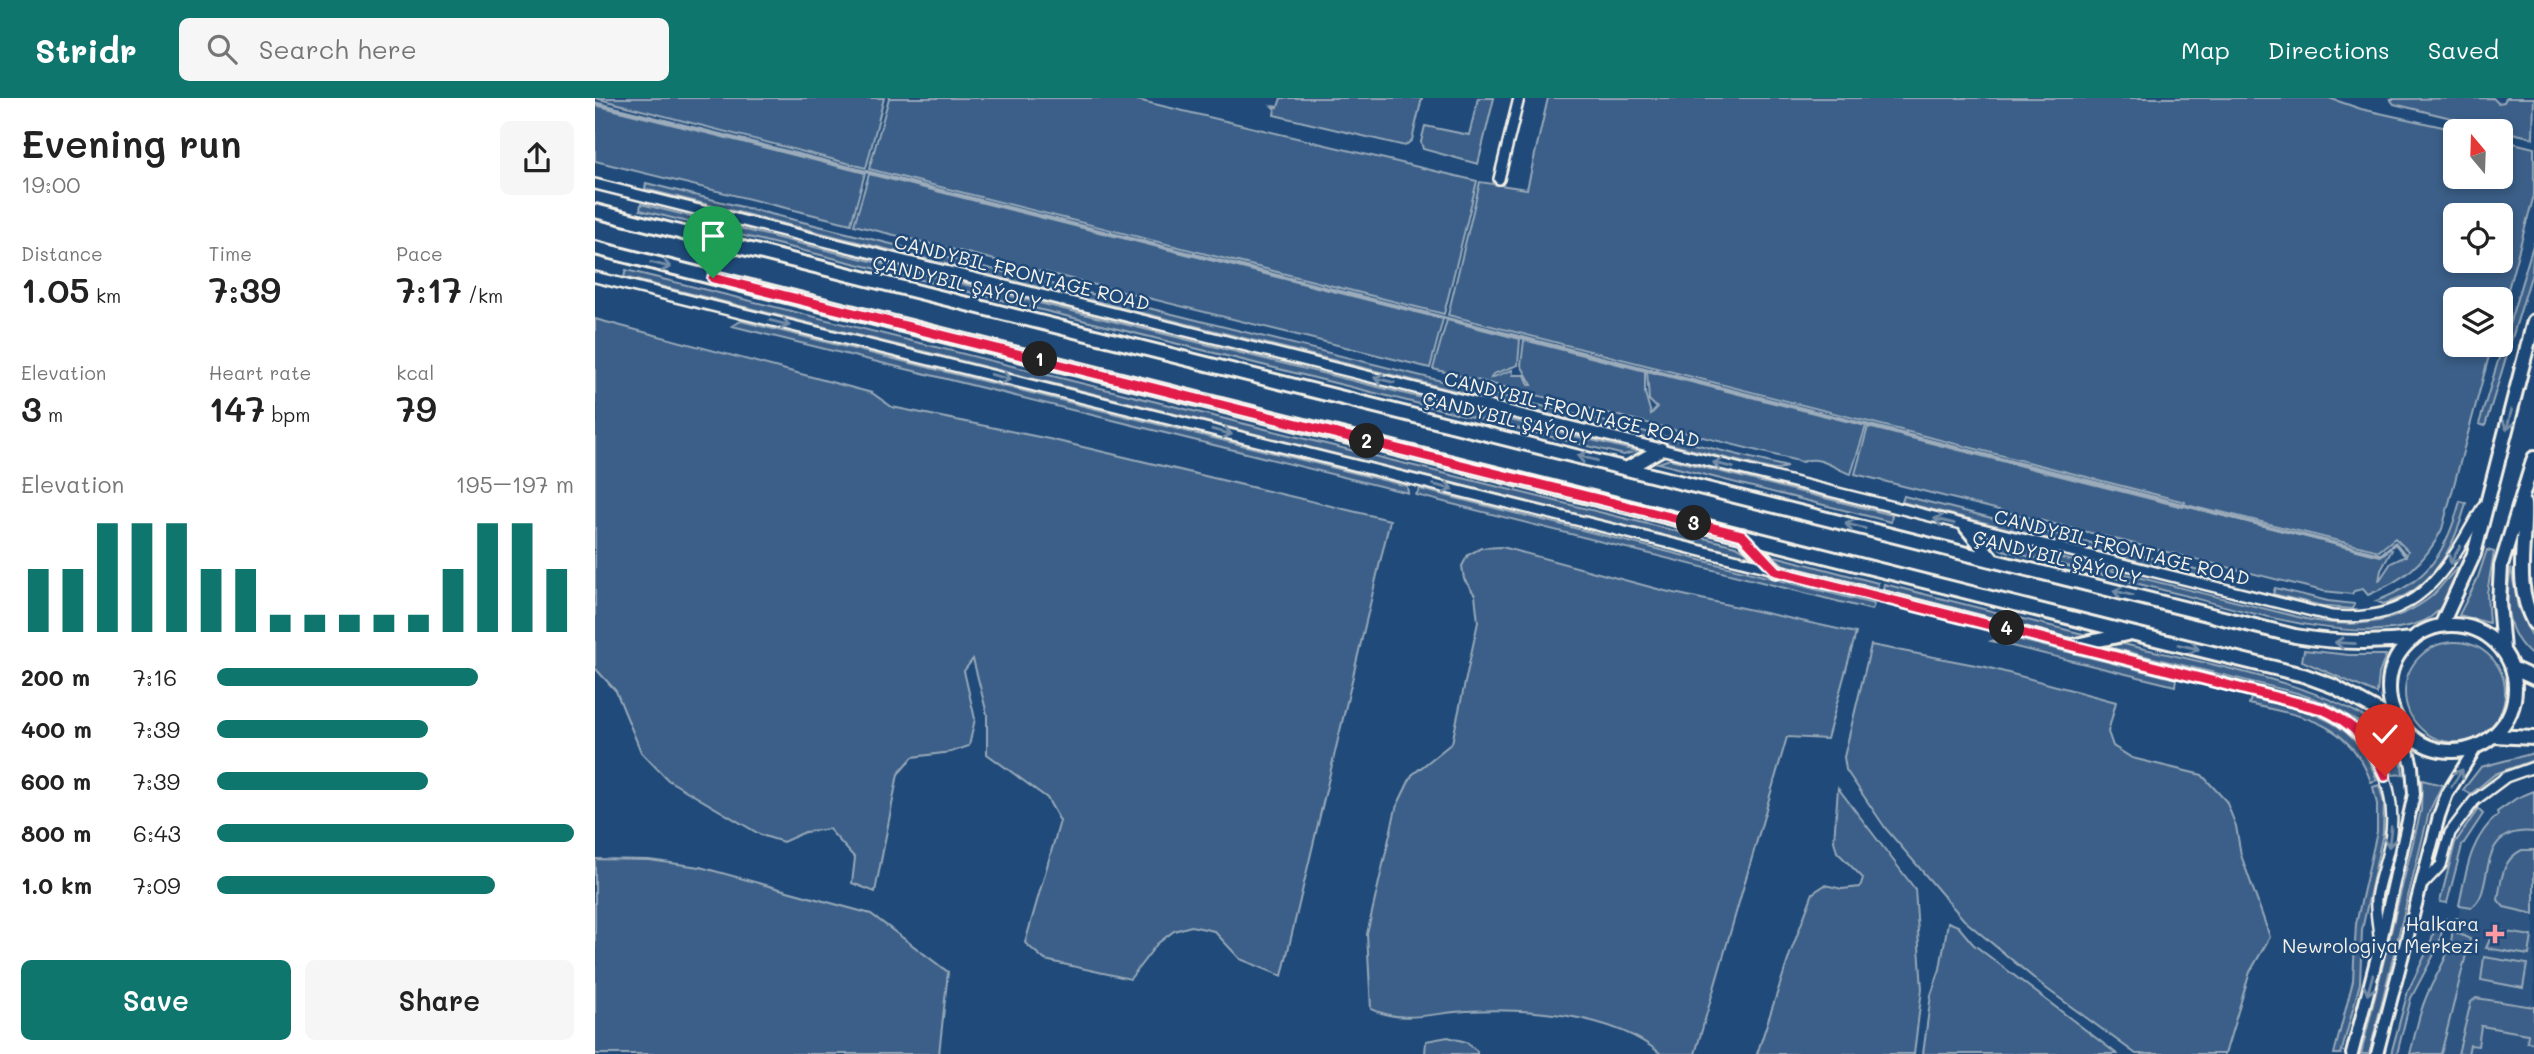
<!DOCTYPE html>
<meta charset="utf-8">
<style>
:root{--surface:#fff;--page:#f6f6f6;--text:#222;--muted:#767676;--accent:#0f766e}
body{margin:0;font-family:Mali,sans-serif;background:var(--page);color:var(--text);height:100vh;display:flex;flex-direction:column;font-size:26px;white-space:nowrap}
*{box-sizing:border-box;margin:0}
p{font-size:23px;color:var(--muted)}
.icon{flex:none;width:38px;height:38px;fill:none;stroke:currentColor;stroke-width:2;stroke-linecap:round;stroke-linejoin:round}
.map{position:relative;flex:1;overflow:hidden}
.panel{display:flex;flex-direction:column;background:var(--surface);width:595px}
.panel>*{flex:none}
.needle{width:46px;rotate:341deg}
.controls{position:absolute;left:1848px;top:21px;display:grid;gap:14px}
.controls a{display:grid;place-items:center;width:70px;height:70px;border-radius:10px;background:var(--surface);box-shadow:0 4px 10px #0003;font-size:35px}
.pin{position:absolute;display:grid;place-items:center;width:60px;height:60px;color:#fff;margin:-72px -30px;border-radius:50% 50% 50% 0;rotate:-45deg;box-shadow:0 0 7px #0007}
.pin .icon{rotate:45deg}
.km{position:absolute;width:35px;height:35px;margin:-18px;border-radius:50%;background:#222;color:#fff;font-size:19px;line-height:35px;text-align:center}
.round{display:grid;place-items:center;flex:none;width:74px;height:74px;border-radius:10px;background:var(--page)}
.headline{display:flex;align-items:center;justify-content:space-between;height:119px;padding:0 21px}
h1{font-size:38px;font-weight:600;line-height:52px}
.stats{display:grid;grid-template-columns:repeat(3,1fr);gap:10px;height:119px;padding:7px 21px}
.stats div{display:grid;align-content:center}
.stats b{font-size:35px;font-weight:600}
.stats small{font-size:19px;font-weight:400}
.stats p{font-size:19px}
.chart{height:196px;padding:14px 21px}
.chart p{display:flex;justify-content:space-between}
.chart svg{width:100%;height:126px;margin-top:7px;stroke:var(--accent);stroke-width:6}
.primary-button{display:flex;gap:14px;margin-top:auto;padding:14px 21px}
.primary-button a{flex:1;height:80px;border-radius:10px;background:var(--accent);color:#fff;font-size:28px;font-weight:600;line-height:80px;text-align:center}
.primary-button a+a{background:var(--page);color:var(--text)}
ul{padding:0 21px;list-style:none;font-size:23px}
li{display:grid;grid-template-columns:112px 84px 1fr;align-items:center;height:52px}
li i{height:18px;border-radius:9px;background:var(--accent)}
header{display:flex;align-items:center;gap:42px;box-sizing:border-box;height:98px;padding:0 35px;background:var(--accent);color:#fff}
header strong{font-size:33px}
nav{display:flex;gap:38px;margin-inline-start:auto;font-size:24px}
.search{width:490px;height:63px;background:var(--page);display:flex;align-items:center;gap:18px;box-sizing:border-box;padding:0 24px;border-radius:10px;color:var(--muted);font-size:26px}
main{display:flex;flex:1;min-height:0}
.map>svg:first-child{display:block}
.built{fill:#2d5581}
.green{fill:#3a5f88;stroke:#97a8b8;stroke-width:2;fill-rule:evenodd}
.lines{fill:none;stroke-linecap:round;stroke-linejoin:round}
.stream{stroke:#9cacbb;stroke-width:3.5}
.minor-casing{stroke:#f4f1e8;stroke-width:14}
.tertiary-casing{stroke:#f4f1e8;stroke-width:16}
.secondary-casing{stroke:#f4f1e8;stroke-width:18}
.minor{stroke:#1f4a7a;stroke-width:9}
.tertiary{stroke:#1f4a7a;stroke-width:10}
.secondary{stroke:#1f4a7a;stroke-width:12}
.oneway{stroke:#748da6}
.route-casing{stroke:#fff;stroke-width:14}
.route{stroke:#e11d48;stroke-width:9}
.poi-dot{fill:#ff9aa2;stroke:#1f4a7a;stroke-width:2.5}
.labels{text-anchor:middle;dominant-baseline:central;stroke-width:5;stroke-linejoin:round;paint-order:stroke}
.street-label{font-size:19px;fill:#f4f1e8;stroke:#1f4a7a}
.poi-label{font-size:19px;fill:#f4f1e8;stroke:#1f4a7a;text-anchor:end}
</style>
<header>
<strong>Stridr</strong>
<div class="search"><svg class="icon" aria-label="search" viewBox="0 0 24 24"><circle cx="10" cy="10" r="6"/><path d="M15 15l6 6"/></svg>Search here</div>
<nav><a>Map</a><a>Directions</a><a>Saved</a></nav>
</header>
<main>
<section class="panel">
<div class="headline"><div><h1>Evening run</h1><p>19:00</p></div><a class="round"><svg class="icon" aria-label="share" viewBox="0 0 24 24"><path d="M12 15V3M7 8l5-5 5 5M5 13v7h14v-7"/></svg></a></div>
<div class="stats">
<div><p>Distance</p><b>1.05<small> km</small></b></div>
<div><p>Time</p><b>7:39</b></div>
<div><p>Pace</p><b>7:17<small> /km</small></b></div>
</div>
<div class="stats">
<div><p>Elevation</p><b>3<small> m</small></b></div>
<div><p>Heart rate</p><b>147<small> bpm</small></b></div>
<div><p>kcal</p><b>79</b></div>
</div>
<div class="chart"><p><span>Elevation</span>195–197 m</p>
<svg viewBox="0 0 160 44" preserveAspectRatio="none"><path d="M5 44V22M15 44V22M25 44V6M35 44V6M45 44V6M55 44V22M65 44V22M75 44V38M85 44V38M95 44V38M105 44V38M115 44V38M125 44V22M135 44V6M145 44V6M155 44V22"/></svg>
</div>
<ul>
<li><b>200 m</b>7:16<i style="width:73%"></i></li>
<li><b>400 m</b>7:39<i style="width:59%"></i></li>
<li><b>600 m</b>7:39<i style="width:59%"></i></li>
<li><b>800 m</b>6:43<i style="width:100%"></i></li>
<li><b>1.0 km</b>7:09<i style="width:78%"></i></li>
</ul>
<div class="primary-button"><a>Save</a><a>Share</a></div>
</section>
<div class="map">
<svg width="1939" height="956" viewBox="0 0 1939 956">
<rect width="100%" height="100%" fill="#1f4a7a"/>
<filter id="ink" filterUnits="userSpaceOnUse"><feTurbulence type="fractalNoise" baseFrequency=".0143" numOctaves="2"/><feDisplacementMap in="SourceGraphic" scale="14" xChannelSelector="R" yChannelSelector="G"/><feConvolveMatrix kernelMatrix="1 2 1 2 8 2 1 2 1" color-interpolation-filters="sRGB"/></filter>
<g filter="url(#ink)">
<!-- built -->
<path class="built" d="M1939 694V956H1831L1857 853 1874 763Z"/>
<!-- green -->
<path class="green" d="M0 0H289L271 70Z
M294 0H534L882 83 849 216 274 71Z
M686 0H827L817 42 810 48 679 17 680 11 677 8 683 9Z
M883 0H899L883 66 828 51 826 44 830 28 874 37Z
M953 0H1734L1766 11 1866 33H1860V79H1906V42L1939 50V97L1906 217V201H1860V247H1897L1847 431C1830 466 1808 482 1773 497L1768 491 1759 493 1757 496 1728 493 1260 376 1273 329 1588 409 1590 404 853 217 885 84 932 91ZM1860 117H1906V163H1860ZM1622 413 1784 453 1800 440 1813 453 1811 458 1796 465 1784 483 1786 472 1797 452 1795 451 1785 458 1622 416Z
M1898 0 1903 5 1909 4 1911 0H1939L1938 40 1799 6 1795 1Z
M0 7 270 75 256 126 0 63Z
M274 76 848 221 835 270 259 127Z
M51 85 1192 369 1179 372 50 91Z
M46 106 1041 353 1029 357 45 112Z
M1939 144 1937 175 1890 328 1884 326Z
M31 172 1141 448 1153 455 1152 458 29 179Z
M0 221 277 295 297 309 454 341 795 422 687 878 645 861 619 833 596 828 579 833 562 846 535 881 450 862 430 845 465 723 452 700 392 656V616L378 561 369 573 380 621 374 648 356 654 318 659 303 676 280 794 257 785 260 760 234 731 210 734 188 744 166 737 73 682 46 654 21 593 0 570Z
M852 222 925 241 923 267 898 276 896 280 917 272 918 277H930L934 287H937L926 267 929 242 1050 273V295L1056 316 1062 310 1054 302 1052 273 1271 328 1256 376C1241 372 1225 356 1207 364L838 271Z
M146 223 812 388 813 395 137 228Z
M1075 361 1297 417 1296 424 1063 365Z
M825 391 1279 506 1277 512 821 397Z
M1309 398 1608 473 1606 479 1307 404Z
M1865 403 1871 405C1859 451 1837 493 1788 506L1781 503C1833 484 1851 455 1865 403Z
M1390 441 1711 521C1756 530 1800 528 1837 498 1847 489 1857 472 1867 467 1862 485 1848 515 1829 523 1763 550 1651 513 1584 496 1525 481 1467 467 1408 452Z
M907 449 1070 493 1261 535 1232 641 1192 639 1100 956H1066C1018 915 931 910 871 913 837 915 808 926 776 911L772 836 801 710 817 677 857 645 883 524 880 497 869 481 867 468 873 457 886 450Z
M1892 452 1899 454 1892 495 1894 525 1864 517 1882 482Z
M1176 457 1283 485 1282 490 1189 467Z
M1916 470 1923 510 1939 542V559C1909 536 1910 504 1916 470Z
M1289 486 1492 537 1493 538 1476 540 1288 492Z
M1680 490 1733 503 1760 506 1758 511 1732 509 1678 496Z
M1409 538 1581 581 1580 588 1396 543Z
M1810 594a50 50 0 1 1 100 0a50 50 0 1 1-100 0Z
M1528 546C1594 562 1762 590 1799 645 1806 655 1807 665 1808 676L1798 677 1777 639 1762 623 1737 607 1702 595 1505 547Z
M1276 547 1391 569 1521 604 1513 634 1518 648 1537 660 1607 677 1631 703 1641 728 1646 757 1675 839 1655 874 1630 956H1541L1452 891 1369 822 1291 731 1251 672 1249 659Z
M1709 552 1754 557H1791L1784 576 1782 596 1707 563Z
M1656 600C1714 613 1760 619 1782 682L1776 684C1754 623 1710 619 1654 606Z
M1939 655V662L1900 676 1876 696 1868 692 1886 669Z
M1827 682 1847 687 1834 714 1774 956H1766L1826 712Z
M1784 687 1789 705 1788 735 1767 832 1765 885 1746 956H1739L1758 883 1761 826 1782 734V706L1778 689Z
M1243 690 1320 791 1327 891 1319 956H1162L1195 856 1218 795 1230 787 1247 791 1265 789 1268 780 1242 754 1239 743Z
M1939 693V734C1877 728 1902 792 1877 809L1864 807C1871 774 1875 740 1903 717L1902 714 1922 700Z
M1883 711 1888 716 1867 748 1852 805 1845 804 1860 745Z
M1927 752H1939V816L1909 809 1903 802C1906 783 1907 761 1927 752Z
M0 761 54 762 105 769 276 816 353 874 344 956H0Z
M1862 820 1868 824 1862 835 1875 841 1846 956H1815C1820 938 1823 919 1830 902 1839 877 1863 849 1856 823Z
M1850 821 1843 849 1816 900 1802 956H1796L1813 893 1835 847 1841 826Z
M1353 824 1363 828 1378 846 1522 956H1328L1336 897 1345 871Z
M1899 832 1937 838 1934 857 1891 850Z
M1889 859 1932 866 1928 890 1886 882Z
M1881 900 1939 909V945L1932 944 1933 936 1886 928 1883 948 1875 947 1873 956H1863L1876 904Z
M853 939 871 944 882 953V956H830L831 943Z"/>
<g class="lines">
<!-- stream -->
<path class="stream" d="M0 5 1786 457 1800 445 1809 456"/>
<!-- minor casing -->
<g class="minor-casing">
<path id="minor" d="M904 81 924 0
M0 86 1737 518C1824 526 1851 474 1888 408
M0 179 1284 497 1727 611C1778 634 1804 688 1795 743 1792 763 1783 782 1781 801 1780 813 1783 826 1784 838
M1828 786 1846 767 1855 735 1879 703 1911 679 1939 669"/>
</g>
<!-- tertiary casing -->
<g class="tertiary-casing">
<path id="tertiary" d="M1757 956 1785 847 1819 696 1817 668 1807 630
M1782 956 1844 718 1852 696 1881 649"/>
</g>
<!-- secondary casing -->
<g class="secondary-casing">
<path id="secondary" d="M0 113 1700 538C1740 545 1777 546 1818 541
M0 150 1536 535 1708 577 1738 588 1803 624
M1033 370 1066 351
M1929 406C1931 448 1918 485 1939 525
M1371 429 1398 462
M1147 437 1181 473
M1794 590a63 63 0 1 1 126 0a63 63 0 1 1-126 0Z
M1846 528 1879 456 1939 223
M1481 547 1532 536
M1908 552 1904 504 1906 468 1939 360
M1917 570 1939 580
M1899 638 1939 640"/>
</g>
<!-- minor -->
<use href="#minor" class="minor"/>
<!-- tertiary -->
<use href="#tertiary" class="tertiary"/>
<!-- secondary -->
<use href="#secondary" class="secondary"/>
</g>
<!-- one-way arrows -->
<defs><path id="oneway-shaft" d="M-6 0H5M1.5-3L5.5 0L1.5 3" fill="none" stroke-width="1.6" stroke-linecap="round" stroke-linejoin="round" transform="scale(1.75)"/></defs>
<g class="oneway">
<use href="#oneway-shaft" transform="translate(66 167) rotate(14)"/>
<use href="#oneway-shaft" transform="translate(185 225) rotate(14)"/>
<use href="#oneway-shaft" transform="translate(406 279) rotate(14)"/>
<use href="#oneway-shaft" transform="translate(789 282) rotate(-166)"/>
<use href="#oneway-shaft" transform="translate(1914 322) rotate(104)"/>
<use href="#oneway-shaft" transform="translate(627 334) rotate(14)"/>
<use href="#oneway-shaft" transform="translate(992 360) rotate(-166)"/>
<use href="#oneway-shaft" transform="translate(1128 367) rotate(-166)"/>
<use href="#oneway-shaft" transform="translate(848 389) rotate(14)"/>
<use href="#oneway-shaft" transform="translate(1349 423) rotate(-166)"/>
<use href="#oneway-shaft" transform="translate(1260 428) rotate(-166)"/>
<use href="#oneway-shaft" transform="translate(1860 457) rotate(120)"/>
<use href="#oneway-shaft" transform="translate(1528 495) rotate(-166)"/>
<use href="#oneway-shaft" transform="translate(1750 545) rotate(-177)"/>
<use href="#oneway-shaft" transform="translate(1594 549) rotate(13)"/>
<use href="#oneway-shaft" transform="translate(1862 680) rotate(-58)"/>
<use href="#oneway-shaft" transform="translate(1795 739) rotate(97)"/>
<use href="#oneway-shaft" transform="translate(1775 887) rotate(105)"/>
</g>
</g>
<g class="lines" filter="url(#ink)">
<!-- route casing -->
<g class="route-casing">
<path id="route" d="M118 180 1147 437 1181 473 1727 611C1759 625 1777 646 1790 678"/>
</g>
<!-- route -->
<use href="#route" class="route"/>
</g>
<!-- markers -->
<path class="poi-dot" d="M1896.5 825.5h7v7h7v7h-7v7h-7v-7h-7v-7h7z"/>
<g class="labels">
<!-- street labels -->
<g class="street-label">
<text transform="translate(427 174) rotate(14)">CANDYBIL FRONTAGE ROAD</text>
<text transform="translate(362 184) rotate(14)">ÇANDYBIL ŞAÝOLY</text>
<text transform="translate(977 311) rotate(14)">CANDYBIL FRONTAGE ROAD</text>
<text transform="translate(912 320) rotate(14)">ÇANDYBIL ŞAÝOLY</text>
<text transform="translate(1527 449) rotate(14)">CANDYBIL FRONTAGE ROAD</text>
<text transform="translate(1462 459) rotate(14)">ÇANDYBIL ŞAÝOLY</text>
</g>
<!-- poi labels -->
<g class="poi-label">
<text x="1884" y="825">Halkara<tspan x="1884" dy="22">Newrologiya Merkezi</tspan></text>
</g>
</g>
</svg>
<div class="controls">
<a><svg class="needle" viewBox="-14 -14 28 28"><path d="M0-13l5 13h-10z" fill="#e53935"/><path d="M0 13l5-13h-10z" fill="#767676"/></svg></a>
<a><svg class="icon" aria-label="locate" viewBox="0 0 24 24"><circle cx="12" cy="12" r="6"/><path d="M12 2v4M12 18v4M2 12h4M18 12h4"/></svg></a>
<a><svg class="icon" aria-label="layers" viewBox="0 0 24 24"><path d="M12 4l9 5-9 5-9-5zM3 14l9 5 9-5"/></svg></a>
</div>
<div class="pin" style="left:118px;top:180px;background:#1e9e55"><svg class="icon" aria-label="arrive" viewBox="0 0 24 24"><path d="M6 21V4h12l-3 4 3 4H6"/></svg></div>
<div class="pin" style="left:1790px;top:678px;background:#d93025"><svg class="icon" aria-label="check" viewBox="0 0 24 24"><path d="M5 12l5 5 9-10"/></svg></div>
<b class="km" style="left:445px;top:261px">1</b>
<b class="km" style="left:772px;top:343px">2</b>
<b class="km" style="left:1099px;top:425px">3</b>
<b class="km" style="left:1412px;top:530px">4</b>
</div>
</main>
